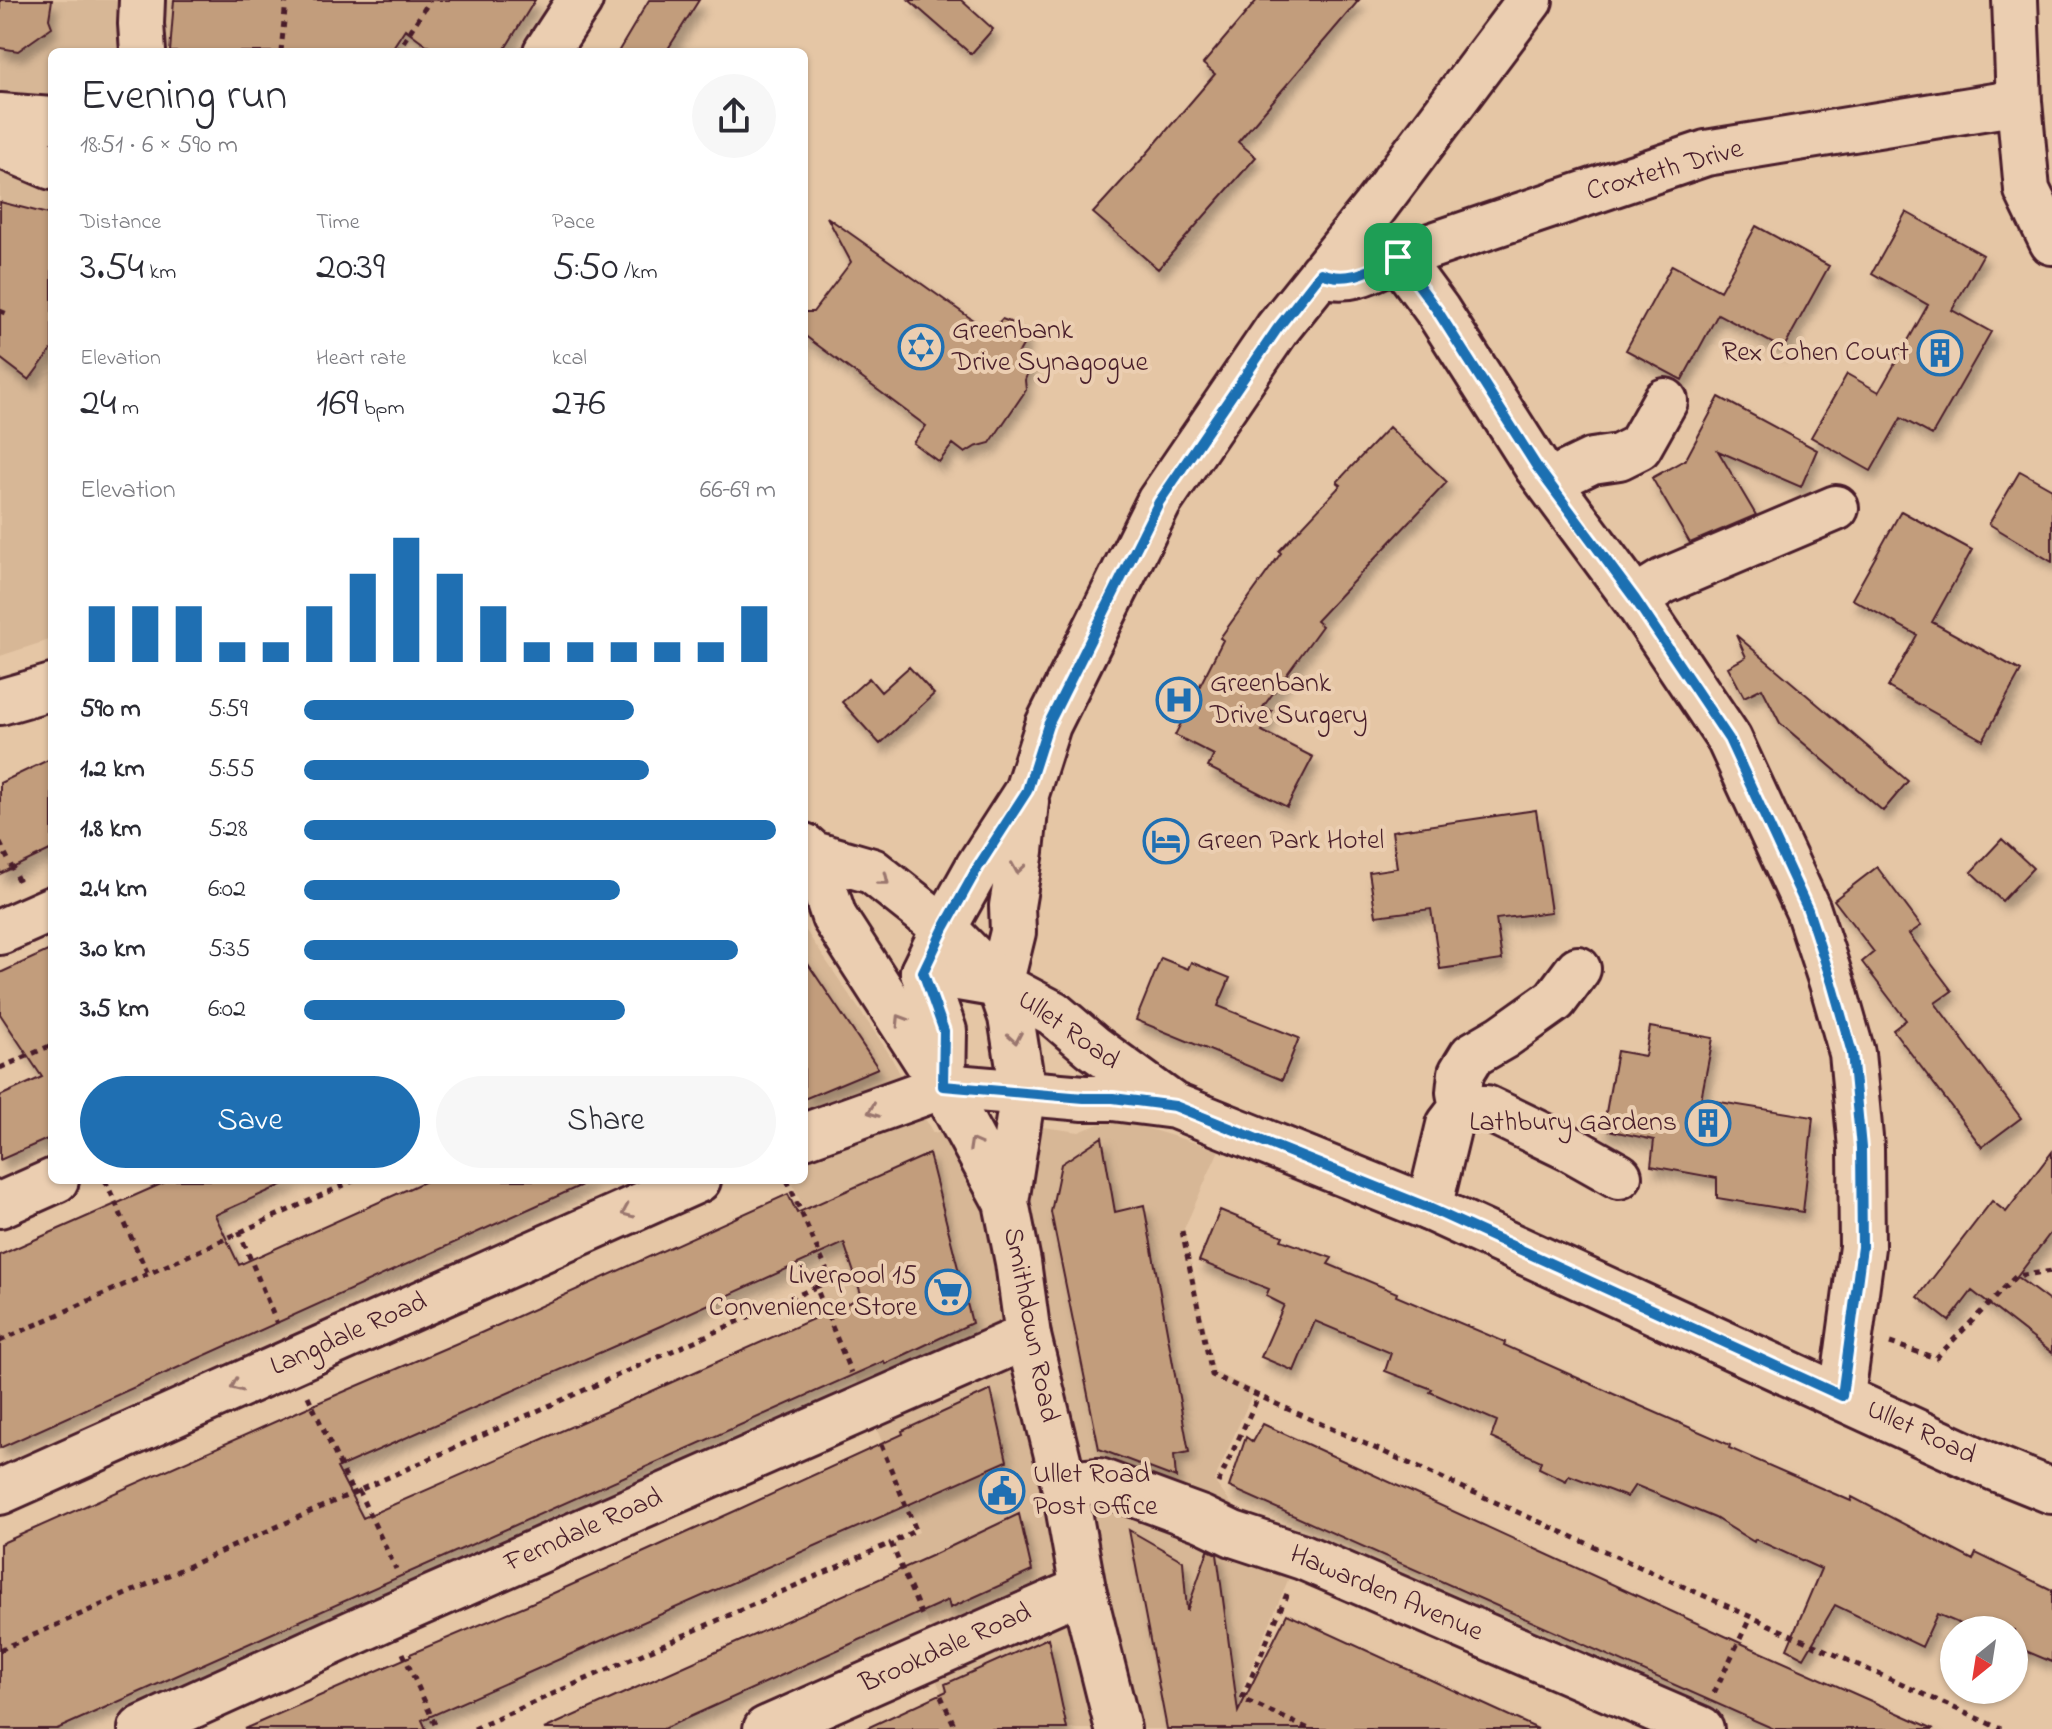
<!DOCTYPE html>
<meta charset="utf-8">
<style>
:root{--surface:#fff;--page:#f7f7f7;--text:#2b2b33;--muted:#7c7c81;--accent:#1f6fb2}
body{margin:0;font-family:"Indie Flower",sans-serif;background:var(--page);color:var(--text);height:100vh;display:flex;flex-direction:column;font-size:30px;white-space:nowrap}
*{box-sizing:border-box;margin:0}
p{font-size:26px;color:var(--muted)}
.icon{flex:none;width:44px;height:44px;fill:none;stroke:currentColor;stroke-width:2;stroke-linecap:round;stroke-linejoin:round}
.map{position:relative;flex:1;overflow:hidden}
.side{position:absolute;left:48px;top:48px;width:760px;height:1136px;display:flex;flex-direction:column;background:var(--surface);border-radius:12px;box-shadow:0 2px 6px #0004}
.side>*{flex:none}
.needle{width:52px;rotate:210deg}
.controls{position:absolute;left:1940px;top:1616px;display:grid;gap:16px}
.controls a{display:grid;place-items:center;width:88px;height:88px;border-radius:50%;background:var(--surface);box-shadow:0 2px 6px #0004;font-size:40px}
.pin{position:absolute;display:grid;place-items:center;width:68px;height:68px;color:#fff;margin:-34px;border-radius:16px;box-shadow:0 4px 12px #0006}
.round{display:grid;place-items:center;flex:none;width:84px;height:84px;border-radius:42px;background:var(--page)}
.headline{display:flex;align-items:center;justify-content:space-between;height:136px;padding:0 32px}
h1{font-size:44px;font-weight:600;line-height:60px}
.metrics{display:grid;grid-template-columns:repeat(3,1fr);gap:12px;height:136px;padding:8px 32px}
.metrics div{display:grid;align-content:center}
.metrics b{font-size:40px;font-weight:600}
.metrics small{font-size:22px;font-weight:400}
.metrics p{font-size:22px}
.chart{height:224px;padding:16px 32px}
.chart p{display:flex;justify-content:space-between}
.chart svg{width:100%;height:144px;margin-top:8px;stroke:var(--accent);stroke-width:6}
.action{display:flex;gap:16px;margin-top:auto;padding:16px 32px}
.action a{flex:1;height:92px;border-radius:48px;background:var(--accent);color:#fff;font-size:32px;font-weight:600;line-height:92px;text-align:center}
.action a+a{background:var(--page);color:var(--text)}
ul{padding:0 32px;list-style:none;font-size:26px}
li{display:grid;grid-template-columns:128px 96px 1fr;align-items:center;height:60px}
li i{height:20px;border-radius:10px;background:var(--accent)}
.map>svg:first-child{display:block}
.built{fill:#d7b796}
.building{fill:#c29d7b;stroke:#4a1f2b;stroke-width:2;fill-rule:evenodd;filter:url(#shadow)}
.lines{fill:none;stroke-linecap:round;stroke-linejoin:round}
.minor-casing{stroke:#4a1f2b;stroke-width:50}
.major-casing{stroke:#4a1f2b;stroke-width:50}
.highway-casing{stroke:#4a1f2b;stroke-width:50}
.path{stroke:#4a1f2b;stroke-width:5;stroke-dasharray:6 6;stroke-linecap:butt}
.minor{stroke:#ebceb1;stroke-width:44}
.major{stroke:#ebceb1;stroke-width:44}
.highway{stroke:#ebceb1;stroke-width:44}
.oneway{stroke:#9a766e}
.route-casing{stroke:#fff;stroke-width:16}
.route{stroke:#1f6fb2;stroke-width:10}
.labels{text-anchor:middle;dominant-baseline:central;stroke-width:8;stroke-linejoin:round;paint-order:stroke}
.street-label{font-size:28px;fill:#4a1f2b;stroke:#ebceb1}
.poi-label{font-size:28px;fill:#4a1f2b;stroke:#ebceb1;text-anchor:start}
</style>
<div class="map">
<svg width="2052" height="1729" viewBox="0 0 2052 1729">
<defs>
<filter id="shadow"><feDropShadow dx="5" dy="9" stdDeviation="4" flood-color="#0004"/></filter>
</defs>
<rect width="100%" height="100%" fill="#e5c6a5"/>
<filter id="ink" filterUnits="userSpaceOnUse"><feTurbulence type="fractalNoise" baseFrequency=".0125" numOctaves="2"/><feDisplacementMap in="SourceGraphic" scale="16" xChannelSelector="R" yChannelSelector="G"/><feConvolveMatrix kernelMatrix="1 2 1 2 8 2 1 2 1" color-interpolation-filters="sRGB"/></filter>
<g filter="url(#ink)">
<!-- built -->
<path class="built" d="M0 0H279L275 52H52V639L0 656Z
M804 928 888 1052 933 1133 992 1120 1079 1132 1099 1124 1123 1121 1219 1150 1184 1229 1215 1372 1254 1390 1214 1481 1288 1580 1239 1696 1241 1703 1302 1729H957L932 1670 934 1638 894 1544 919 1532 819 1288 835 1279 791 1180H804Z"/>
<!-- building -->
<path class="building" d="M0 0H52L49 19 52 27 18 51 0 48Z
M174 0H535L503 52H436L405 29 390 52H170Z
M649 0H699L666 52H618Z
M909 0H961L993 29 971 54Z
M1257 0H1359L1238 142 1256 157 1158 269 1093 213 1143 158 1215 74 1203 64Z
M0 202 52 215V349L29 380 0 358Z
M1906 212 1983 255 1952 310 1991 332 1932 435 1901 418 1871 471 1811 437 1847 374 1879 392 1928 305 1872 273Z
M827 217 990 332 1002 319 1016 324 1023 332 1026 340 1018 354 1031 363 1025 380 1026 390 990 443 975 447 965 453 953 444 939 462 913 443 926 426 804 335V312H813L851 262Z
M1756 226 1829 266 1783 349 1718 314 1682 380 1626 350 1672 265 1720 291Z
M1719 397 1817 450 1801 487 1718 451 1756 515 1690 543 1652 478 1686 459Z
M1389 427 1447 482 1316 621 1322 626 1263 707 1272 711 1262 731 1313 757 1287 807 1208 767 1214 755 1175 735 1223 640 1220 638 1281 553 1279 551 1341 485 1337 482Z
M2020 471 2052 489V562L1989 524Z
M1901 511 1972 550 1932 622 2021 671 1983 740 1888 687 1917 635 1852 599Z
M1736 635 1908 781 1883 811 1780 723 1762 688 1744 697 1728 667 1746 657Z
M909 667 934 694 880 744 842 702 869 678 881 692Z
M52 758V849L0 874V783Z
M1536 810 1551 912 1496 919 1502 960 1440 969 1431 909 1376 916 1369 872 1397 868 1392 831Z
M2002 839 2033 868 2002 901 1971 872Z
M1877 867 1921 926 1909 934 1952 991 1935 1003 2021 1118 1982 1147 1893 1030 1906 1020 1862 962 1874 952 1834 900Z
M52 949V1137L0 1160V1096L42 1077 0 1014V973Z
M804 958 878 1068 804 1099Z
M1161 958 1188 969 1191 962 1230 978 1218 1006 1299 1038 1282 1080 1136 1020Z
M1650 1027 1713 1038 1701 1099 1813 1117 1803 1212 1717 1198V1178L1651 1166 1654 1140 1603 1129 1617 1051 1645 1056Z
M1102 1137 1115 1212 1144 1205 1189 1452 1174 1455 1176 1478 1099 1449 1051 1212 1061 1164Z
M2052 1152V1231L2017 1277 2052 1303V1353L1972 1291 1949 1321 1918 1297 1992 1201 2006 1212Z
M929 1154 972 1323 885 1364 884 1361 57 1729H0V1544L306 1408 483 1332 788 1194 797 1213ZM844 1243 862 1297 641 1396 363 1518 337 1468 665 1324Z
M170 1180H293L215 1215 239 1265 428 1180H593L0 1448V1255Z
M1220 1210 1283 1236 1281 1240 1332 1258 1328 1264 1397 1293 1396 1296 1505 1342 1504 1345 1627 1400 1730 1445 1729 1448 1851 1501 1852 1497 1973 1560 1976 1553 2052 1590V1662L2014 1646V1630H1975L1937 1614 1922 1647 1835 1605 1804 1658 1787 1649 1821 1569 1755 1539 1754 1542 1715 1518 1635 1485 1627 1497 1569 1475 1566 1481 1539 1468 1541 1461 1491 1438 1497 1421 1430 1392 1432 1389 1385 1371 1391 1353 1315 1321 1294 1371 1261 1357 1284 1305 1266 1296 1269 1289 1199 1261Z
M991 1390 1007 1461 422 1720 426 1729H244L411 1656 410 1654 527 1605 735 1511 903 1434 902 1431Z
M1263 1424 1725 1636 1934 1729H1774L1229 1487 1246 1437 1253 1442Z
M1019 1514 1032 1571 950 1608 948 1600 663 1729H544L935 1554Z
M1129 1530 1183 1561 1187 1611 1208 1550 1217 1554 1238 1712 1287 1614 1538 1729H1167Z
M1048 1638 1067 1729H865L947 1691 945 1684Z"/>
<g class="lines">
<!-- minor casing -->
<g class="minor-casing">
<path id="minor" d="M142 0 141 24 143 52
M2015 0 2019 102 2027 190 2052 242
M546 52 580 0
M1398 257 1437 310 1537 467 1635 599 1729 739 1808 910 1832 983 1852 1053 1861 1148 1862 1247 1842 1396
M1321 273C1348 284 1373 269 1398 257L1706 153 2019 102
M1548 482 1592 461 1619 457 1639 447 1665 401
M1635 599 1664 581 1836 508
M0 702 52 687
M0 932 52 909
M1000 985 1013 932 1012 906 1021 851 1026 801
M1462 1108 1459 1092 1461 1073 1472 1055 1503 1037 1555 1000 1578 969
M804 1136 943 1086 944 1031 923 972 944 928 978 867 1027 791 1048 725 1159 502 1277 329 1374 208 1530 0
M0 1205 56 1180
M1429 1208 1449 1125 1462 1108H1486L1505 1117 1571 1149 1619 1176
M1064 1484 1099 1481 1202 1519 1233 1534 1303 1557 1701 1729
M0 1492 698 1180
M141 1729 388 1617 1028 1336
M766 1729 1083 1589"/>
</g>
<!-- major casing -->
<g class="major-casing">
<path id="major" d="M923 972 1000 985 1053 1013 1093 1047 1170 1103
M943 1086 1084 1098H1113L1175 1106 1429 1208 1995 1468 2052 1491"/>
</g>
<!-- highway casing -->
<g class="highway-casing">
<path id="highway" d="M0 116 52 120
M0 145 52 167
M804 846 813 854 872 871 944 928 1000 985 1011 1017 1023 1092 1006 1202
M813 854 834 917 943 1086 1006 1202 1018 1262 1028 1336 1064 1484 1083 1589 1118 1729"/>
</g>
<!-- path -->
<path class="path" d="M281 52 286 0
M397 52 430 0
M0 311 10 315
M0 843 19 882
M0 1068 52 1045
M105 1180 148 1274
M787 1180 831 1280 816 1287 851 1373
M239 1231 277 1324
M1182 1231 1212 1375 2001 1729
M0 1341 355 1180
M1890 1343 1936 1358 2016 1276 2052 1271
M308 1396 353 1493
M881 1445 916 1530 891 1543 923 1618
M1218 1483 1258 1397
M358 1490 396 1569
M1287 1594 1242 1699 1309 1729
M0 1650 816 1287
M403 1653 437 1729
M1714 1693 1750 1618
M941 1696 956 1729
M474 1729 891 1543"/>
<!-- minor -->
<use href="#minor" class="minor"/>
<!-- major -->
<use href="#major" class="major"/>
<!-- highway -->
<use href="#highway" class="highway"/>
</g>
<!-- one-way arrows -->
<defs><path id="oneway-chevron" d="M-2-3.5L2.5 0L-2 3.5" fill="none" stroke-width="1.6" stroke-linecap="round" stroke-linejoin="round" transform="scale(2)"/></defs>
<g class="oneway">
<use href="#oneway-chevron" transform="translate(1018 868) rotate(99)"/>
<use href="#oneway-chevron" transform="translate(884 880) rotate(38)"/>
<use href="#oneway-chevron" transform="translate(901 1020) rotate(-122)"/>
<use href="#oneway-chevron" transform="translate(1015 1038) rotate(80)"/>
<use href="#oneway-chevron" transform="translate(873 1111) rotate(160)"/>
<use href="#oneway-chevron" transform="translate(974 1144) rotate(-119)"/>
<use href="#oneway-chevron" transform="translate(627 1212) rotate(156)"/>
<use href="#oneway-chevron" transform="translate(236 1386) rotate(156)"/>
</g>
</g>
<g class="lines" filter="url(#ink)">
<!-- route casing -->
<g class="route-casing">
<path id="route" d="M1398 257 1437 310 1537 467 1635 599 1729 739 1808 910 1832 983 1852 1053 1861 1148 1862 1247 1842 1396 1429 1208 1175 1106 1113 1098H1084L943 1086 944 1031 923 972 944 928 978 867 1027 791 1048 725 1159 502 1277 329 1321 273C1349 284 1373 269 1398 257Z"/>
</g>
<!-- route -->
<use href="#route" class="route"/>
</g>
<!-- icons -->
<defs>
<g id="synagogue-ring" transform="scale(2.3)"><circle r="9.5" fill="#ebceb1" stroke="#1f6fb2" stroke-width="1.5"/><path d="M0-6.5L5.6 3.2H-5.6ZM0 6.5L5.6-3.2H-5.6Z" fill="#1f6fb2"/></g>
<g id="building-ring" transform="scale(2.3)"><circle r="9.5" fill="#ebceb1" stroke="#1f6fb2" stroke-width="1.5"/><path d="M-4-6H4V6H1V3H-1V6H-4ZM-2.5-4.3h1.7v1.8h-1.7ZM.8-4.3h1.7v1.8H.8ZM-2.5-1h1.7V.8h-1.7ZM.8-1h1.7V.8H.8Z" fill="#1f6fb2"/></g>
<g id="hospital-ring" transform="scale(2.3)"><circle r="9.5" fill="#ebceb1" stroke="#1f6fb2" stroke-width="1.5"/><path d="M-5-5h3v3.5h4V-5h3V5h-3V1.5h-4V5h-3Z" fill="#1f6fb2"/></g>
<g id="hotel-ring" transform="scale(2.3)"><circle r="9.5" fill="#ebceb1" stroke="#1f6fb2" stroke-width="1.5"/><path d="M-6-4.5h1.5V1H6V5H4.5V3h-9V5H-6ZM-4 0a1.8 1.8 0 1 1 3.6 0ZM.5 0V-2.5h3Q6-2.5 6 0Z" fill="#1f6fb2"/></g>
<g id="supermarket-ring" transform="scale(2.3)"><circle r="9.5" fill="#ebceb1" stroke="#1f6fb2" stroke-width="1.5"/><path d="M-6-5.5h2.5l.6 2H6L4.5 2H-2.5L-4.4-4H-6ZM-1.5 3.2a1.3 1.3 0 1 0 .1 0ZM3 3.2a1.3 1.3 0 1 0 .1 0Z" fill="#1f6fb2"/></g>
<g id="civic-ring" transform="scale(2.3)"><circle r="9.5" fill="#ebceb1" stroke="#1f6fb2" stroke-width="1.5"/><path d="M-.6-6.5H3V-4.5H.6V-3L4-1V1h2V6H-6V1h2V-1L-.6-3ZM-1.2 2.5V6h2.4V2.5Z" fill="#1f6fb2"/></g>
</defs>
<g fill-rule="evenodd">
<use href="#synagogue-ring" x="921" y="347"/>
<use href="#building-ring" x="1940" y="353"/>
<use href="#hospital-ring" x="1179" y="700"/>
<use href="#hotel-ring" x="1166" y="841"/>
<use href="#building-ring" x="1708" y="1123"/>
<use href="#supermarket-ring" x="948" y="1292"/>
<use href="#civic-ring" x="1002" y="1491"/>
</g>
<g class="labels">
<!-- street labels -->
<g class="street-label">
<text transform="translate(1665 171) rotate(-16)">Croxteth Drive</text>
<text transform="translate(1068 1031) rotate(35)">Ullet Road</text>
<text transform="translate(1030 1325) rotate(79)">Smithdown Road</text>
<text transform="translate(349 1335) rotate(-24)">Langdale Road</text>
<text transform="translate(1921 1433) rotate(25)">Ullet Road</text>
<text transform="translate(584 1531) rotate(-24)">Ferndale Road</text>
<text transform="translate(1386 1594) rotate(23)">Hawarden Avenue</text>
<text transform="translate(946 1649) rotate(-24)">Brookdale Road</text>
</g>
<!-- poi labels -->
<g class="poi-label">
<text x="952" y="331">Greenbank<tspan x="952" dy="32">Drive Synagogue</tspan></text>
<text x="1909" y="353" text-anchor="end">Rex Cohen Court</text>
<text x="1210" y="684">Greenbank<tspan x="1210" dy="32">Drive Surgery</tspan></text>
<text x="1197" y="841">Green Park Hotel</text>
<text x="1677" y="1123" text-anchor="end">Lathbury Gardens</text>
<text x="917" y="1276" text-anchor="end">Liverpool 15<tspan x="917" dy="32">Convenience Store</tspan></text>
<text x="1033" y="1475">Ullet Road<tspan x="1033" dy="32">Post Office</tspan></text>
</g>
</g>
</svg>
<div class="controls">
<a><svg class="needle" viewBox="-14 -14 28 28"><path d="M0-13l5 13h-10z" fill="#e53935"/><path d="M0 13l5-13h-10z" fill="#7c7c81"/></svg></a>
</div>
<div class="pin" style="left:1398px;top:257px;background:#1e9e55"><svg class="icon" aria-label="arrive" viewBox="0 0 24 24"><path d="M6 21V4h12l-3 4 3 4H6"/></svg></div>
<section class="side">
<div class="headline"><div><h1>Evening run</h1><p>18:51 · 6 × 590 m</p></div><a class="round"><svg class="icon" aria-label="share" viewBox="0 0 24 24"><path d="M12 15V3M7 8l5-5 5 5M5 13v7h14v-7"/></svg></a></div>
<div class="metrics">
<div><p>Distance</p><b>3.54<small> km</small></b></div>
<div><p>Time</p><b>20:39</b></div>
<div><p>Pace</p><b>5:50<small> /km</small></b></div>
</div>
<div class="metrics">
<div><p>Elevation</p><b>24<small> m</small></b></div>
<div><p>Heart rate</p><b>169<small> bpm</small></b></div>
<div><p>kcal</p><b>276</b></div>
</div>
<div class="chart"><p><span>Elevation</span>66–69 m</p>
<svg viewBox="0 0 160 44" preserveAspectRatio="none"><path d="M5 44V27M15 44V27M25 44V27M35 44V38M45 44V38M55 44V27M65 44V17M75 44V6M85 44V17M95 44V27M105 44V38M115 44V38M125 44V38M135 44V38M145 44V38M155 44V27"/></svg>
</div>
<ul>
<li><b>590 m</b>5:59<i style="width:70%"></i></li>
<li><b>1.2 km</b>5:55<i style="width:73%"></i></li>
<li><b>1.8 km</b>5:28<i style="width:100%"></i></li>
<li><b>2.4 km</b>6:02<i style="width:67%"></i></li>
<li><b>3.0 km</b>5:35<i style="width:92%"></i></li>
<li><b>3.5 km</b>6:02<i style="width:68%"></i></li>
</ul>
<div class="action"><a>Save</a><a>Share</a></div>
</section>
</div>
